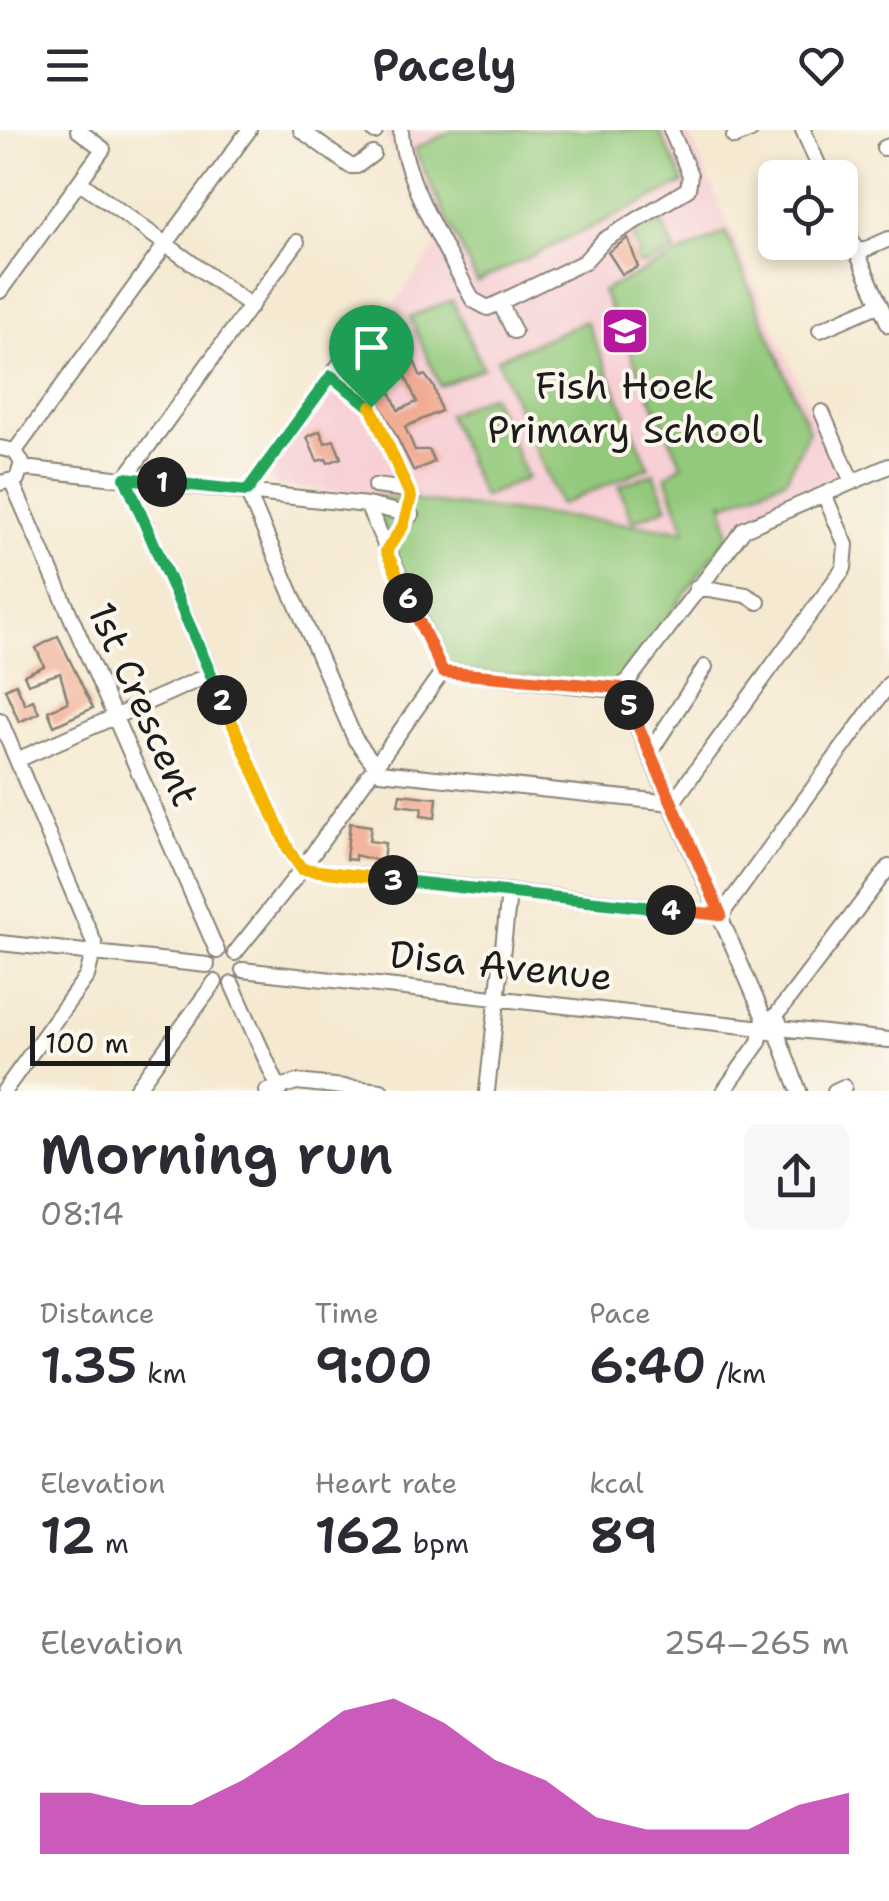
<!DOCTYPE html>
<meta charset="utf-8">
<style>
:root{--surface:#fff;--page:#f7f7f7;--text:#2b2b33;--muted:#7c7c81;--accent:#b5179e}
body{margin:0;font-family:"Shantell Sans",sans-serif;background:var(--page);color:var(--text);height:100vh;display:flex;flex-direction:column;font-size:38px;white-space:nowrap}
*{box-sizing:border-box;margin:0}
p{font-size:32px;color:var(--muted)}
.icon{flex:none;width:55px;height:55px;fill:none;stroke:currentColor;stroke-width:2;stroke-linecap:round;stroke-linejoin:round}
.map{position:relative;height:961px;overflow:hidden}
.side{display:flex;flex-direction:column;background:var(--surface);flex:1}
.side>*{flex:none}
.tools{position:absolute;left:758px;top:30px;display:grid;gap:20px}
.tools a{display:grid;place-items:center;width:100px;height:100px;border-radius:15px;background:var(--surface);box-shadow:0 5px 15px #0003;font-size:50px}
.scale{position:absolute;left:30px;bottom:25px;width:140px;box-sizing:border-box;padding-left:10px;border:5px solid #1c1c1c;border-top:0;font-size:28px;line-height:35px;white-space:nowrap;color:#1c1c1c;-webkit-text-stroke:8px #fbf7ec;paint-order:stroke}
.pin{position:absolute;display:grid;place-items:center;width:85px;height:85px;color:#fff;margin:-102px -42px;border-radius:50% 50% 50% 0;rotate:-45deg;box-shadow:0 0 10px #0007}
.pin .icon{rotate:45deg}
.km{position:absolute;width:50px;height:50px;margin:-25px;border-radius:50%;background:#222;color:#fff;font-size:28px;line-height:50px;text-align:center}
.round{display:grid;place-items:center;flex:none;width:105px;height:105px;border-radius:15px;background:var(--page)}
.overview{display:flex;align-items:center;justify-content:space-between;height:170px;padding:0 40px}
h1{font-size:55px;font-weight:600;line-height:75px}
.figures{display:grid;grid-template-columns:repeat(3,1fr);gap:15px;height:170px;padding:10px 40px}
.figures div{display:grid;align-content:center}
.figures b{font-size:50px;font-weight:600}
.figures small{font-size:28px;font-weight:400}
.figures p{font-size:28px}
.chart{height:280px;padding:20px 40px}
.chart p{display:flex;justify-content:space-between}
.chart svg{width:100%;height:180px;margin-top:10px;fill:var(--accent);opacity:.7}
header{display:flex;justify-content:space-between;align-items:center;height:130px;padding:0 40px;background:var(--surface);font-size:45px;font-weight:600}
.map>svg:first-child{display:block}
.built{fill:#f7cfd5}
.green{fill:#93c97b;stroke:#58724c;stroke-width:2.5}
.building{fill:#f1ab92}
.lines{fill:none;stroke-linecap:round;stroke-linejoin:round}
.minor-casing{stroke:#888276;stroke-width:18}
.minor{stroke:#fff;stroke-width:14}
.split-1-casing{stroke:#fff;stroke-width:20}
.split-2-casing{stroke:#fff;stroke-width:20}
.split-3-casing{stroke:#fff;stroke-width:20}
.split-4-casing{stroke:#fff;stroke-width:20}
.split-5-casing{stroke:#fff;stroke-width:20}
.split-6-casing{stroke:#fff;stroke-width:20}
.split-7-casing{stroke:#fff;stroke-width:20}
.split-1{stroke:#22a559;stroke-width:12}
.split-2{stroke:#22a559;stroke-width:12}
.split-3{stroke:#f5b400;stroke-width:12}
.split-4{stroke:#22a559;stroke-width:12}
.split-5{stroke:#f0652b;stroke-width:12}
.split-6{stroke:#f0652b;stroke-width:12}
.split-7{stroke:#f5b400;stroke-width:12}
.labels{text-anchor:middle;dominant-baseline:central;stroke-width:8;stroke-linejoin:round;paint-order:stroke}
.poi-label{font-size:38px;fill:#1c1c1c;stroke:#fbf7ec}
.street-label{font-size:38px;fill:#1c1c1c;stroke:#fbf7ec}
</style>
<header><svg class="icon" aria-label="menu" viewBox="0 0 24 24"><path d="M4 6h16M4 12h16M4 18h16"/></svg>Pacely<svg class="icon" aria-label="heart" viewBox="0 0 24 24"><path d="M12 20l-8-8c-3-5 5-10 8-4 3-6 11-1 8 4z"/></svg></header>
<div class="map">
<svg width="889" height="961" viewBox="0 0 889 961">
<rect width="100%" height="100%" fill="#fbf7ec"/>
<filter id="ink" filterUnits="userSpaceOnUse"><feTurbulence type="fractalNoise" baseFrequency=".01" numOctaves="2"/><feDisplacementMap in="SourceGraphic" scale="20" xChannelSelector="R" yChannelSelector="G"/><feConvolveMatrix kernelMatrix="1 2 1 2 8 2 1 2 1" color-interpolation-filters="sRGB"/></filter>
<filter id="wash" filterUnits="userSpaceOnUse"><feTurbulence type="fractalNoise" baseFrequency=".0048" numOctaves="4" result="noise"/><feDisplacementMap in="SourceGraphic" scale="40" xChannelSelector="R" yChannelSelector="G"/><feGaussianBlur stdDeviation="2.25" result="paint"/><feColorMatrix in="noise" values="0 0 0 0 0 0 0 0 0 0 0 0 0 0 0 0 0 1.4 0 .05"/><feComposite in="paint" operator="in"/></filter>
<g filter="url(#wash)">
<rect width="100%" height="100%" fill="#f5e9d1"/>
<!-- built -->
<path class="built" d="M383 0H687L838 342 835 349 738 392 729 405 274 355 270 343 436 117Z"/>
<!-- green -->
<path class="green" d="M454 0H659L684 53 477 152 414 19Z
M662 93 675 121 643 135 637 133 634 127 640 124 632 106Z
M726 102 809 300 786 349 726 374 723 370 729 405 621 549 612 554 455 540 445 533 370 366 408 370 414 365 417 371 685 400 666 346 682 335 602 161Z
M452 170 483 238 440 256 410 187Z
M397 182 411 216 359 238 356 232Z
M586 191 649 337 560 375 497 229Z
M491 265 527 348 483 367 447 284Z
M654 343 668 377 632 391 619 356Z"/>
<g id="blocks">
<!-- building -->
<path class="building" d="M628 108 638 137 622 144 608 122Z
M411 224 421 247 425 245 434 257 441 281 405 297 415 320H429L434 332 414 341 376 267 390 261 398 280 417 272 398 229Z
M320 301 325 313 334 310 341 328 328 333 326 329 317 331 307 307Z
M58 506 93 578 54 596 48 581 68 572 60 543 28 554 24 545 44 536 36 518Z
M16 554 25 574 33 570 39 583 19 592 5 559Z
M400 664 437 668 435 688 421 686 422 678 398 675Z
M350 693 371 696 369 711 385 713 383 732 355 725V730L346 729Z"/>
</g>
</g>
<g filter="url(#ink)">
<use href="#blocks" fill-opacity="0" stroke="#888276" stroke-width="2.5"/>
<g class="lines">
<!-- minor casing -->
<g class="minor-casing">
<path id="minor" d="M301 0 350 36H357L373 24
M374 0 375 2
M401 0C402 48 450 127 473 170L488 178 584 132 604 110 688 59 690 45 671 0
M803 0 824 48
M734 7 751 0
M884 18 889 16
M80 52 251 176
M840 84 889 195
M297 112 125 348 289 721 302 739 721 785 889 554
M857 123 889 109
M0 161 103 19 78 0
M500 173 514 201
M820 200 880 174
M331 245 371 277 411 367 403 395 386 421
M822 282 852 352
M0 318 15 321 22 333 17 349 0 353
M15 321 249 0
M22 338 367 375 411 385
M12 352 217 821
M375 356 408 360
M247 361 355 609 380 642 672 673 844 438 846 415 824 364
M247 361 375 186
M367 375 443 541 615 560 628 551 744 399 889 336
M697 457 746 465 758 472
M621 559 765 890
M0 590 95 815 87 846 4 961
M650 622 705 537
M17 630 211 544
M0 813 207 835
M235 823 302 739 443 541
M243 840 762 898
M232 854 280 961
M774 888 889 737
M780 898 889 910
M777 903 799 961
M135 961 215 852
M267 961 297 952 381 961
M487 961 509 763
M724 961 759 912 763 892 771 888 779 892 777 903 763 901
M835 961 844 957"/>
</g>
<!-- minor -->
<use href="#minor" class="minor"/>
</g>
</g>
<g class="lines" filter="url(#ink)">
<!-- split-1 casing -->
<g class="split-1-casing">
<path id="split-1" d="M162 352 247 361 331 246 371 277"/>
</g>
<!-- split-2 casing -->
<g class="split-2-casing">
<path id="split-2" d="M162 352 125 348 222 570"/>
</g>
<!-- split-3 casing -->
<g class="split-3-casing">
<path id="split-3" d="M222 570 289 721 302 739 393 750"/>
</g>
<!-- split-4 casing -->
<g class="split-4-casing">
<path id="split-4" d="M393 750 671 780"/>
</g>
<!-- split-5 casing -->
<g class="split-5-casing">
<path id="split-5" d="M629 575 721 785 671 780"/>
</g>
<!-- split-6 casing -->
<g class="split-6-casing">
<path id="split-6" d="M408 468 443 542 621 558 629 575"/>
</g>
<!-- split-7 casing -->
<g class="split-7-casing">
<path id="split-7" d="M371 277 411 367 403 396 386 421 408 468"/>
</g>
<!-- split-1 -->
<use href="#split-1" class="split-1"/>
<!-- split-2 -->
<use href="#split-2" class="split-2"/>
<!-- split-3 -->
<use href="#split-3" class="split-3"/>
<!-- split-4 -->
<use href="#split-4" class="split-4"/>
<!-- split-5 -->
<use href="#split-5" class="split-5"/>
<!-- split-6 -->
<use href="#split-6" class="split-6"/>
<!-- split-7 -->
<use href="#split-7" class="split-7"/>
</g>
<!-- icons -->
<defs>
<g id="school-square" transform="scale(2.5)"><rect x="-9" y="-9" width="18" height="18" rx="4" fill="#b5179e" stroke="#fbf7ec"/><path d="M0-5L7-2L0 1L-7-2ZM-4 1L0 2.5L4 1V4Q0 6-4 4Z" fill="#fff"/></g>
</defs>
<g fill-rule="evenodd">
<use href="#school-square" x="625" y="201"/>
</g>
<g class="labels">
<!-- poi labels -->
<g class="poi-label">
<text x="625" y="255">Fish Hoek<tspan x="625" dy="44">Primary School</tspan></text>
</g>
<!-- street labels -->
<g class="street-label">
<text transform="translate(144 574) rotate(66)">1st Crescent</text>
<text transform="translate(501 835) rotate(6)">Disa Avenue</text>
</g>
</g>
</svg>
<div class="tools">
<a><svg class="icon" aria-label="locate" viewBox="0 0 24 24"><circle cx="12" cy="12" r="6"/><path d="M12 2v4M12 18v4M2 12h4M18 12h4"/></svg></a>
</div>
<div class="scale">100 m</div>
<div class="pin" style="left:371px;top:277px;background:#1e9e55"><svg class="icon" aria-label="arrive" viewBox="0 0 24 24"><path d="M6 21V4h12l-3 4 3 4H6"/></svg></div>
<b class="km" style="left:162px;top:352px">1</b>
<b class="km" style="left:222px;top:570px">2</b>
<b class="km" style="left:393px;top:750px">3</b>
<b class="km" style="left:671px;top:780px">4</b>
<b class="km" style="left:629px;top:575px">5</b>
<b class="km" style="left:408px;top:468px">6</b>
</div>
<section class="side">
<div class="overview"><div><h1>Morning run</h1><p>08:14</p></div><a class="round"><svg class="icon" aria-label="share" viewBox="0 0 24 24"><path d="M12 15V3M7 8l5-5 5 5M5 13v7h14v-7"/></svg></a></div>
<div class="figures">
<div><p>Distance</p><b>1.35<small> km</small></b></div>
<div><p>Time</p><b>9:00</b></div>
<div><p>Pace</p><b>6:40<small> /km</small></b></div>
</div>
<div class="figures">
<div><p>Elevation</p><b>12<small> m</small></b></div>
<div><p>Heart rate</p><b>162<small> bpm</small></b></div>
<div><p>kcal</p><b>89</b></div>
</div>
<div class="chart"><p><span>Elevation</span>254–265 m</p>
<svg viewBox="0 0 160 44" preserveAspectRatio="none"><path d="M0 44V29L10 29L20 32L30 32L40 26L50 18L60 9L70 6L80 12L90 21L100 26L110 35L120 38L130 38L140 38L150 32L160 29V44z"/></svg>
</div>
</section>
